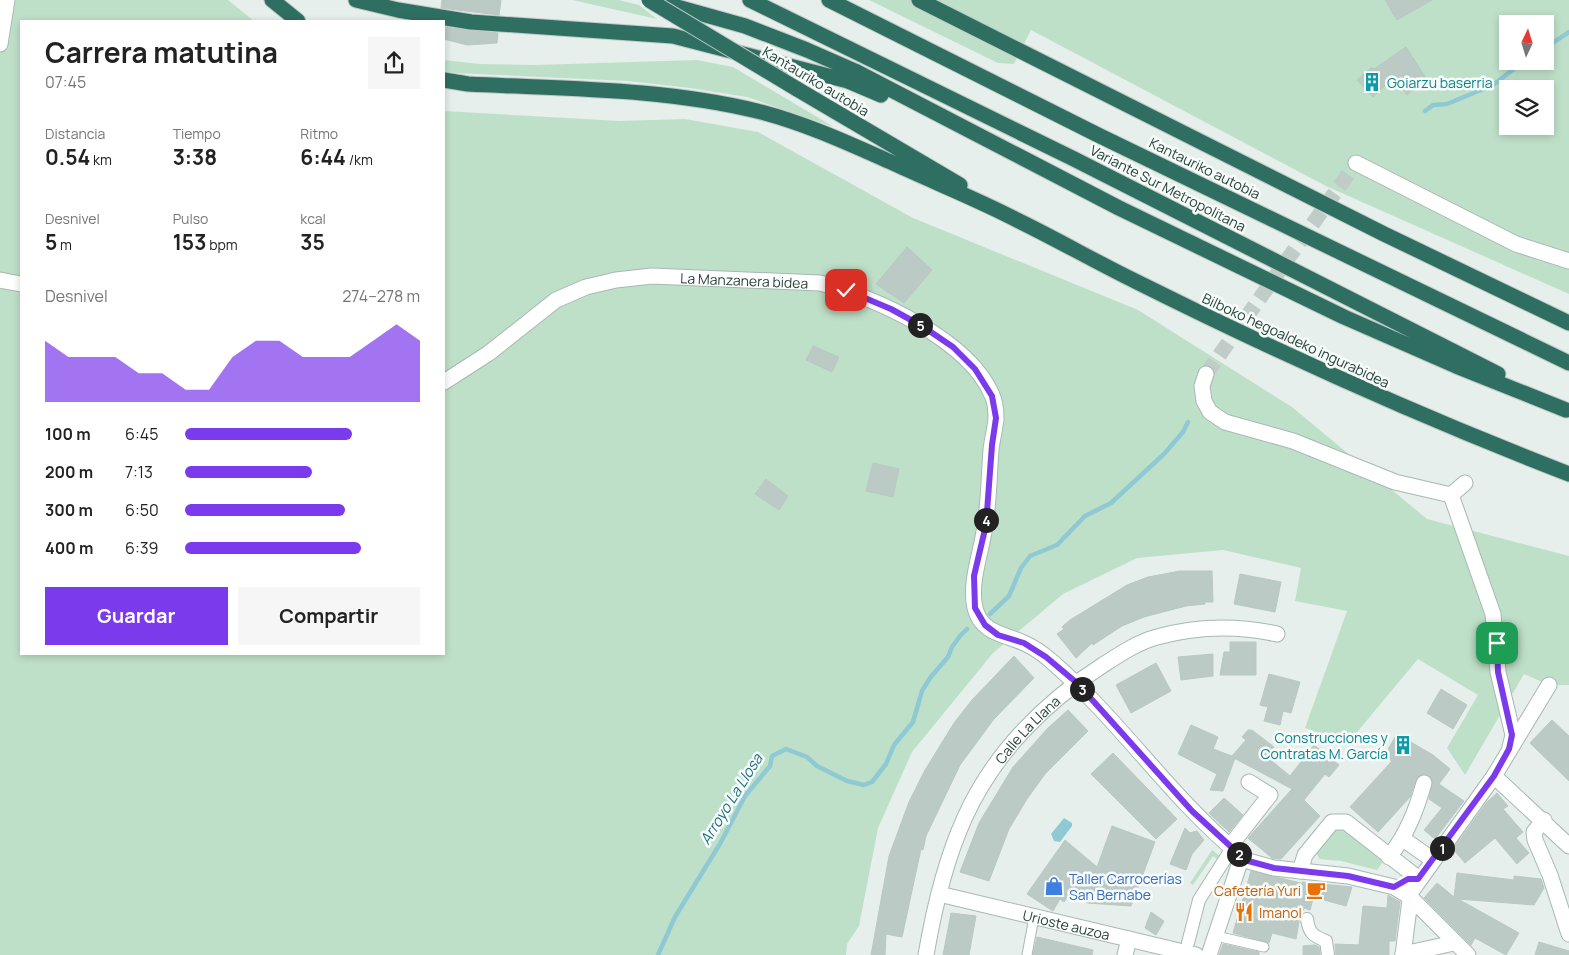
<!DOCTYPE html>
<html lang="es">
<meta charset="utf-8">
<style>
:root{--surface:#fff;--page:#f6f6f6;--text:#222;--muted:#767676;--accent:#7c3aed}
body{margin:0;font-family:Manrope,sans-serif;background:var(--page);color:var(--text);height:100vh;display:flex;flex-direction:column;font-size:19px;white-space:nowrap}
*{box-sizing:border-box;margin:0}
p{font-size:16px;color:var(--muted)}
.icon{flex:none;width:28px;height:28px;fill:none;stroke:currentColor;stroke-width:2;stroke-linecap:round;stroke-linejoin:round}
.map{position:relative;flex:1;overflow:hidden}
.panel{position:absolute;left:20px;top:20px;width:425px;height:635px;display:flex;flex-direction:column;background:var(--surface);border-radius:0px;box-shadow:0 2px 8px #0003}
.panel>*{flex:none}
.needle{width:32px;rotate:4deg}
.controls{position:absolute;left:1499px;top:15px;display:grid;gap:10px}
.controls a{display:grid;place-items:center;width:55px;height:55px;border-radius:0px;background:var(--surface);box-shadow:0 2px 8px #0003;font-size:25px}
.pin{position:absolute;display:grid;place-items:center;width:42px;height:42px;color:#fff;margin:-21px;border-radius:10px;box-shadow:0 2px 8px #0006}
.km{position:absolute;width:25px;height:25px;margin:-12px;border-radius:50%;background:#222;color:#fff;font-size:14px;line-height:25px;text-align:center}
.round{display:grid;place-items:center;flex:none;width:52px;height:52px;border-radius:0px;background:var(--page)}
.headline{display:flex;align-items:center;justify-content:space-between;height:85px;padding:0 25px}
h1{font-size:28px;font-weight:700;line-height:38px}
.stats{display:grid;grid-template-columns:repeat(3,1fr);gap:8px;height:85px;padding:5px 25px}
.stats div{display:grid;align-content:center}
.stats b{font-size:21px;font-weight:700}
.stats small{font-size:14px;font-weight:400}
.stats p{font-size:14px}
.chart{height:140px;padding:10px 25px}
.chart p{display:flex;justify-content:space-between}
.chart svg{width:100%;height:90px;margin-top:5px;fill:var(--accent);opacity:.7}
.primary-button{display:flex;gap:10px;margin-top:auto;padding:10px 25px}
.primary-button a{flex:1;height:58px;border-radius:0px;background:var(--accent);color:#fff;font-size:20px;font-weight:700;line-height:58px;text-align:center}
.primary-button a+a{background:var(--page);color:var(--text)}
ul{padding:0 25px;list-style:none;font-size:16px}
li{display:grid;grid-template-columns:80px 60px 1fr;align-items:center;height:38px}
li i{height:12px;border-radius:6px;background:var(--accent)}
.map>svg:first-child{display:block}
.green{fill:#bfe0c8;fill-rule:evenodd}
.water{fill:#8ec9d4}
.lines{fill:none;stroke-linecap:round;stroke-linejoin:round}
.stream{stroke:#8ec9d4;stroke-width:4.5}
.building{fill:#bbcac4;stroke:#b8c9c2}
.minor-tunnel{stroke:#bfccc8;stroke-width:15;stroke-dasharray:15 8;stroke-linecap:butt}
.service-casing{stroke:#a8b8b2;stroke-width:11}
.pedestrian-casing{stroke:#a8b8b2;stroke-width:14}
.minor-casing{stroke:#a8b8b2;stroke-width:17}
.motorway-casing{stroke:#c2cac8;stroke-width:17}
.service{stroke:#fff;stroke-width:9}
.pedestrian{stroke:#fff;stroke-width:12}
.minor{stroke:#fff;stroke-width:15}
.motorway{stroke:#2f6f62;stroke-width:15}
.motorway-bridge-casing{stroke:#c2cac8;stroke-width:17;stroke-linecap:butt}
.motorway-bridge{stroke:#2f6f62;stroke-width:15}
.route-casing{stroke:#fff;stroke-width:10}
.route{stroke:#7c3aed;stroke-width:6}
.labels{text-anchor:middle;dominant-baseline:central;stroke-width:5;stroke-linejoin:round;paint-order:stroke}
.street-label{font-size:14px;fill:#24423a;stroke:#f7fbf9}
.culture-label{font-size:14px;fill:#0d838f;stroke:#f7fbf9;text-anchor:start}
.shop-label{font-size:14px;fill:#366cbe;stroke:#f7fbf9;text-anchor:start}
.food-label{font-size:14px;fill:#c56008;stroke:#f7fbf9;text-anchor:end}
.water-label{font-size:15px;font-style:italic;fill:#1c6f80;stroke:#f7fbf9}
</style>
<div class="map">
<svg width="1569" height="955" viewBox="0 0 1569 955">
<rect width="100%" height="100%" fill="#e6efeb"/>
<!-- green -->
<path class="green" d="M0 0H228L254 21H21V654H444V111L620 121 685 119 758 132 913 218 1138 310 1292 407 1427 519 1569 556V685H1549L1524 674 1465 775 1447 748 1478 695 1418 659 1348 743 1305 728 1347 611 1295 601 1301 568 1223 550 1137 558 1063 594 993 653 912 752 878 828 859 926 847 944 846 955H0Z
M572 0H619L639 5 657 19Z
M869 0H1569V294L1326 186 1031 30 1014 64 998 63ZM1508 24H1545V61H1508ZM1508 89H1545V126H1508Z
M444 60 480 64 535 65 697 60 733 67 834 127 747 97 690 88 628 81 454 73 444 71Z
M1345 829 1383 862 1377 870 1341 861 1319 859 1317 853 1335 830Z
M1212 850 1221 857 1219 861 1213 856 1193 885 1190 883Z"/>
<!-- water -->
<path class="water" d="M1064 818 1072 823V826L1060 842 1054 841 1051 834Z"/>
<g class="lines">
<!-- stream -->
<path class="stream" d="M1545 48 1569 32
M1425 111 1433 105 1447 104 1493 85 1524 61
M990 614 1009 596 1021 568 1030 556 1057 545 1085 516 1111 503 1164 454 1183 432 1188 422
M658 955 675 917 721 842 745 796 770 766 772 756 786 749 807 757 817 766 847 781 864 785 872 782 886 764 894 745 913 722 922 691 930 678 948 657 952 647 960 636 967 629"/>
</g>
<!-- building -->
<path class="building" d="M442 0H501L499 15 441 8Z
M1385 0H1432L1397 20Z
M444 27 498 33 497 43 467 45 444 39Z
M1406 47 1426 78 1407 95 1395 76 1373 97 1357 80 1372 67 1374 69Z
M907 247 932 270 904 303 876 284Z
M813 346 839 357 832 372 806 360Z
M873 463 899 469 893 497 866 491Z
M766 479 788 496 779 510 755 494Z
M1180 571H1212L1213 602H1205V604L1186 606 1144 617 1122 626 1093 645 1092 643 1076 658 1057 634 1064 629 1062 627 1070 620 1127 585 1148 577Z
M1240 574 1281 582 1275 612 1234 604Z
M1230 642H1256V675H1220L1224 652H1230Z
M1213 654V676L1181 680 1178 657Z
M1014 656 1034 678 994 719 960 765 926 836 923 850 921 849 902 937 886 934 885 955H871L889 856 909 802 925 770 954 723 972 700Z
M1156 663 1171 691 1131 713 1116 685Z
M1269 674 1300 682 1291 713 1283 711 1280 725 1264 721 1268 707 1260 705Z
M1441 689 1467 705 1453 729 1427 713Z
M1068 710 1088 731 1045 774 1027 799 1009 829 989 881 960 872 979 823 1013 767 1048 728Z
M1552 720 1569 736V781L1530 743Z
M1191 725 1218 737 1213 749 1232 756 1246 740 1242 737 1248 730H1252L1274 747 1267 757 1290 776 1314 745 1339 765 1329 777 1325 774 1304 800 1320 816 1281 859 1272 858 1248 838 1292 789 1232 757 1235 758 1223 791 1210 790 1217 774 1178 754Z
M1397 734 1433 755 1450 769 1439 784 1464 801 1435 839 1424 830 1442 808 1429 799 1433 781 1427 774 1417 777 1410 797 1378 832 1350 807 1392 761 1384 756Z
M1113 753 1177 819 1156 839 1091 774Z
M1497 793 1508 806 1503 809 1523 832 1516 838 1529 853 1517 864 1495 838 1465 863 1453 849 1487 802Z
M1224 798 1243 815 1229 832 1209 813Z
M1112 826 1155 842 1131 906 1087 903 1071 892 1064 902 1060 899 1053 911 1027 894 1065 840 1097 867Z
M1185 828 1190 833 1197 831 1204 840 1192 854 1186 870 1170 864Z
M1251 871 1305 884 1302 882 1352 887 1346 906 1324 900 1315 892 1310 910 1304 908 1300 916 1296 939 1272 933 1269 943 1233 933Z
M1457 873 1514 880V876L1541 879 1544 888 1534 905 1458 899 1519 933 1506 955 1475 938 1471 945 1424 898 1437 883 1454 897Z
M1388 895 1400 902 1395 941H1389V955H1336L1335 944 1359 945 1363 906 1387 908Z
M1151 912 1164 921 1156 935 1145 928Z
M951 913 976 916 969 955H943Z
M1037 937 1093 950 1092 955H1033Z
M1539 942 1569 951V955H1535Z
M1223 944 1259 952V955H1219Z
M1315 945 1319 947 1320 955H1303V946Z"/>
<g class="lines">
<!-- minor-tunnel -->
<path class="minor-tunnel" d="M1206 374 1356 163"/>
<!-- service casing -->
<g class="service-casing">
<path id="service" d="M1216 936 1264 947
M1027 955 1034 917"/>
</g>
<!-- pedestrian casing -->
<g class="pedestrian-casing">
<path id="pedestrian" d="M1307 919C1309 933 1313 936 1326 941L1328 955
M1188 943 1199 900 1232 848"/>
</g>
<!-- minor casing -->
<g class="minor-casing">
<g id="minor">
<path d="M0 44 7 0"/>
<path d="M1356 163 1516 244 1569 261"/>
<path d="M0 280 21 284"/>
<path d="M1206 374 1202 386 1204 401 1210 412 1225 422 1293 441 1395 482 1451 495 1465 483"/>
<path id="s1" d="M444 382 489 353 556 300 586 287 616 280 652 276 820 283C875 297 969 340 992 395 995 401 996 412 996 419 995 429 992 440 991 450 989 475 989 501 985 525 982 551 969 582 975 608 981 633 1004 634 1024 643 1033 647 1043 654 1050 660 1119 719 1169 796 1239 854L1241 859"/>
<path d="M1451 495 1493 614 1498 672 1513 735 1510 747"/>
<path d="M1494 776 1569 846"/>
<path d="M1544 820 1534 832 1535 840 1550 875 1569 934"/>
<path d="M1403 839 1433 860"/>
<path d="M1230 846 1270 795 1249 782"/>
<path d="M1389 857C1407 834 1416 811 1424 783"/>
<path d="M1241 859 1274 868 1348 876 1394 887 1410 897 1468 955"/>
<path d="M1300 871 1305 855 1332 822H1346L1419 879"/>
<path id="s2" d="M939 894 1196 955"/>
<path d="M1403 954 1454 943"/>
<path id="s3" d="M926 955C934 908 945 861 965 817 994 753 1045 702 1103 665 1120 654 1138 642 1157 637 1197 626 1236 625 1277 634"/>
<path d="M1125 955 1129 939"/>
<path d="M1209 955 1241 859"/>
<path d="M1403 955 1411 892 1494 776 1549 685"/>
</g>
</g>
<!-- motorway casing -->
<g class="motorway-casing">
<path id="motorway" d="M272 0 298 21
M356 0 398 10 471 22 673 36 848 81 881 95
M652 0 745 26 807 50 855 71 1119 208 1344 317 1456 366 1566 410
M750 0 1074 159 1498 374
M829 0 1098 135 1569 363
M919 0 1384 234 1569 323
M444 80 468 84C564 89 662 88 757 111 805 123 850 144 895 164 936 183 979 200 1019 221 1058 240 1096 262 1135 281 1277 352 1421 417 1569 474
M797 89 960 185"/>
</g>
<!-- service -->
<use href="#service" class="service"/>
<!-- pedestrian -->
<use href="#pedestrian" class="pedestrian"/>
<!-- minor -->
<use href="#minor" class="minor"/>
<!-- motorway -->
<use href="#motorway" class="motorway"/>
<!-- motorway-bridge casing -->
<g class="motorway-bridge-casing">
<path id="motorway-bridge" d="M649 0 797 89"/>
</g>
<!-- motorway-bridge -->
<use href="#motorway-bridge" class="motorway-bridge"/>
</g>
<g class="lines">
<!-- route casing -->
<g class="route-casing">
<path id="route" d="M846 290 891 309 922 326 953 347 975 369 992 396 996 418 992 445 986 525 974 576 975 608 985 625 998 635 1024 643 1046 657 1077 683 1192 811 1239 854 1241 859 1274 868 1348 876 1394 887 1408 879H1418L1494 776 1509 749 1512 735 1498 672 1497 643"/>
</g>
<!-- route -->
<use href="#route" class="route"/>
</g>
<!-- icons -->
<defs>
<g id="building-bare" transform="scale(1.5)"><path d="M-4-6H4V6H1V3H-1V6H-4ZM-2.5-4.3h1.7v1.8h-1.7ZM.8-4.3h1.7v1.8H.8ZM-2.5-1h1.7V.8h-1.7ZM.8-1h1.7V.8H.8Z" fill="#0f9aa8" stroke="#f7fbf9" stroke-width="2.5" paint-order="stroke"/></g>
<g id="shop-bare" transform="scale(1.5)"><path d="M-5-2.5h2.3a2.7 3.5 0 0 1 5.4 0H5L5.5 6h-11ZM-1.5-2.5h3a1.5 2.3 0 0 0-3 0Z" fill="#3f7fe0" stroke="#f7fbf9" stroke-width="2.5" paint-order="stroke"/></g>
<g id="cafe-bare" transform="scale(1.5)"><path d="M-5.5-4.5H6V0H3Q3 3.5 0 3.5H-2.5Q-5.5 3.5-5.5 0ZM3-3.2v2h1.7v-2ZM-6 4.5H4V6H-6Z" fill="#e8710a" stroke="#f7fbf9" stroke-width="2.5" paint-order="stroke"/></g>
<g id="restaurant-bare" transform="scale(1.5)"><path d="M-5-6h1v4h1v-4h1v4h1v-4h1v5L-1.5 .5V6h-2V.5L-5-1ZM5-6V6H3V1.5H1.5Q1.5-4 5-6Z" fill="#e8710a" stroke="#f7fbf9" stroke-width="2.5" paint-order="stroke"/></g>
</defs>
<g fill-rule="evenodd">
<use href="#building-bare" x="1372" y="82"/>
<use href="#building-bare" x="1403" y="745"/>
<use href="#shop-bare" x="1054" y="886"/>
<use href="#cafe-bare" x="1316" y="890"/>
<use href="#restaurant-bare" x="1244" y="912"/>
</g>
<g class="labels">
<!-- street labels -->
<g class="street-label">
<text transform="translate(816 81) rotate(31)">Kantauriko autobia</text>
<text transform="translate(1205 168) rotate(26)">Kantauriko autobia</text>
<text transform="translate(1168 188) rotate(27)">Variante Sur Metropolitana</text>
<text stroke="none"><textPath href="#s1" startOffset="331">La Manzanera bidea</textPath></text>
<text transform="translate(1296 340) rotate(25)">Bilboko hegoaldeko ingurabidea</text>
<text stroke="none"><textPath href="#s3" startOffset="252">Calle La Llana</textPath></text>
<text stroke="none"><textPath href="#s2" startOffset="131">Urioste auzoa</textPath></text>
</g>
<!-- culture labels -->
<g class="culture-label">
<text x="1387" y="82">Goiarzu baserria</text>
<text x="1388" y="737" text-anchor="end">Construcciones y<tspan x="1388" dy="16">Contratas M. García</tspan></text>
</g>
<!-- shop labels -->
<g class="shop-label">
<text x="1069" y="878">Taller Carrocerías<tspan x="1069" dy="16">San Bernabe</tspan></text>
</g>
<!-- food labels -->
<g class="food-label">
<text x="1301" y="890">Cafetería Yuri</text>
<text x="1259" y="912" text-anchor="start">Imanol</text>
</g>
<!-- water labels -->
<g class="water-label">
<text transform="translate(731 799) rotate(-58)">Arroyo La Llosa</text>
</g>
</g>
</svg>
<div class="controls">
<a><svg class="needle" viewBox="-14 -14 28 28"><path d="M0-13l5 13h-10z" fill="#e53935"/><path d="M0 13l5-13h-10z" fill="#767676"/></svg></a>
<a><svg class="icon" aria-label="layers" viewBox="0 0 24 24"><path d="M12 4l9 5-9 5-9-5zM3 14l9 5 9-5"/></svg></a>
</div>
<div class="pin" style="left:1497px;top:643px;background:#1e9e55"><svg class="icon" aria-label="arrive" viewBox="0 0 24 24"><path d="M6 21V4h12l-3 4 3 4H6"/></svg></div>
<div class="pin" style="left:846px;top:290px;background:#d93025"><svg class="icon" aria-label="check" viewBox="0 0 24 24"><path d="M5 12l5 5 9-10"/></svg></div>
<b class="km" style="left:1442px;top:848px">1</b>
<b class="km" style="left:1239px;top:854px">2</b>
<b class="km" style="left:1082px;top:689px">3</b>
<b class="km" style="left:986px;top:520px">4</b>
<b class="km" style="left:920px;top:325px">5</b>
<section class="panel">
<div class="headline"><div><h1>Carrera matutina</h1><p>07:45</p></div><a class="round"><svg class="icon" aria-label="share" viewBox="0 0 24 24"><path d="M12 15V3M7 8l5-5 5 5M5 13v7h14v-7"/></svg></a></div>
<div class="stats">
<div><p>Distancia</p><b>0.54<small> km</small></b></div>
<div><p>Tiempo</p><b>3:38</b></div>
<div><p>Ritmo</p><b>6:44<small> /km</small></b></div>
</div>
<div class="stats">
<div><p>Desnivel</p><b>5<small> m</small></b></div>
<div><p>Pulso</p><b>153<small> bpm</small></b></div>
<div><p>kcal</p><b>35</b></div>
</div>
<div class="chart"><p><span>Desnivel</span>274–278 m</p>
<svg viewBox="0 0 160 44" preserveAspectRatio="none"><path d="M0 44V14L10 22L20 22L30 22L40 30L50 30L60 38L70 38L80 22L90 14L100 14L110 22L120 22L130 22L140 14L150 6L160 14V44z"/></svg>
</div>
<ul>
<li><b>100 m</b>6:45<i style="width:71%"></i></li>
<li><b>200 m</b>7:13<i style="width:54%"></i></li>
<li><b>300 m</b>6:50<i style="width:68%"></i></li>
<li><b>400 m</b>6:39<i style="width:75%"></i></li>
</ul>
<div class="primary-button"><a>Guardar</a><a>Compartir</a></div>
</section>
</div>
